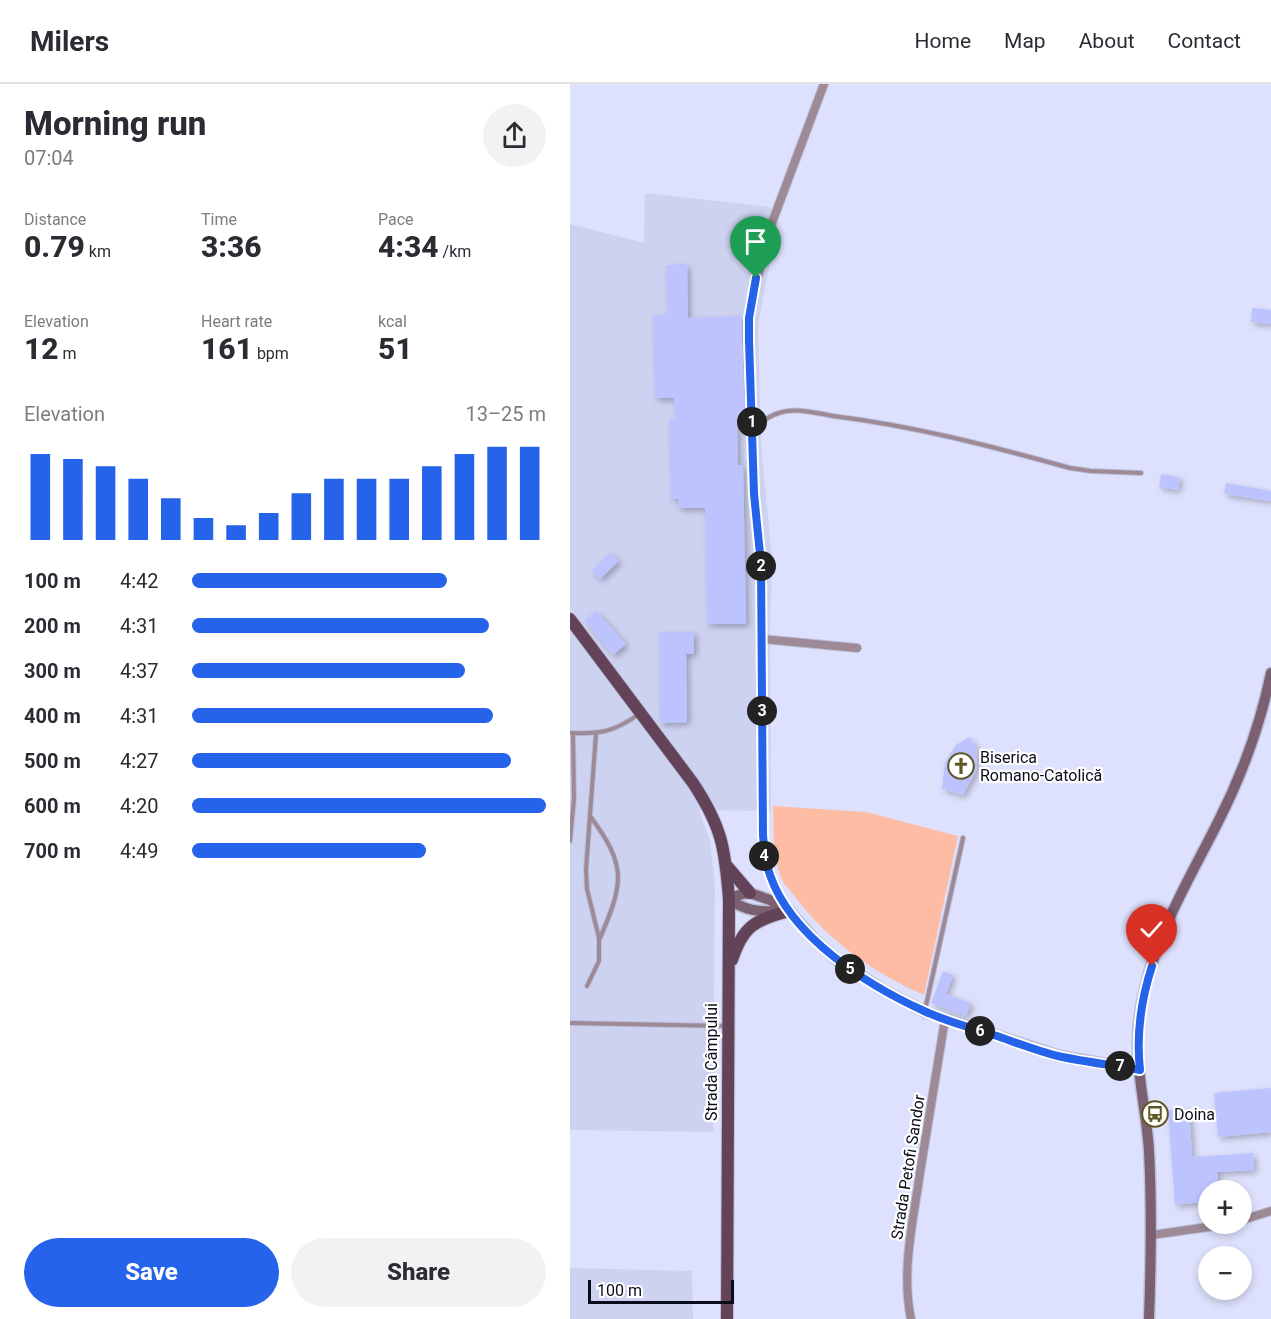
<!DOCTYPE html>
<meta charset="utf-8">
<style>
:root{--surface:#fff;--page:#f2f2f3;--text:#2b2b33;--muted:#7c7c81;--line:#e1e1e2;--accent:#2563eb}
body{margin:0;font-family:Roboto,sans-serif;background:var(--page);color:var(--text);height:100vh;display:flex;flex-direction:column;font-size:22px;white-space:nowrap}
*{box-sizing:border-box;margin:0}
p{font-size:20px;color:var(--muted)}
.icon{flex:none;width:33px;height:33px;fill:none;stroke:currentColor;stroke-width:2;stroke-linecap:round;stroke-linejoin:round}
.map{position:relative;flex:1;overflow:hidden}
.side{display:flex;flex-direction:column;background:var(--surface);width:570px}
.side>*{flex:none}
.fabs{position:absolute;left:628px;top:1096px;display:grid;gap:12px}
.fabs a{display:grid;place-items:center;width:54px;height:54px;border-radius:50%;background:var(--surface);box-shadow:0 3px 9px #0003;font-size:30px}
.scale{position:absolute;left:18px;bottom:15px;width:146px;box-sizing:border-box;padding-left:6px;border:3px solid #0b0c1b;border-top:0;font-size:16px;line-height:21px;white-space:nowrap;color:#0b0c1b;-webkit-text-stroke:4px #fff;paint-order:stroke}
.pin{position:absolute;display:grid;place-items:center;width:51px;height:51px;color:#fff;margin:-62px -26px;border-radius:50% 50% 50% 0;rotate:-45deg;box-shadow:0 0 6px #0007}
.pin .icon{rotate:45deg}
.km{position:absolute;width:30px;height:30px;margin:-15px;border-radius:50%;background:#222;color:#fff;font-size:16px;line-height:30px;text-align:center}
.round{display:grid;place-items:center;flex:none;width:63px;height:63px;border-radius:32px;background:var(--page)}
.headline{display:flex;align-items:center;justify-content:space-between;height:102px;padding:0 24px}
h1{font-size:33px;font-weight:800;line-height:45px}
.metrics{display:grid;grid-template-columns:repeat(3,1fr);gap:9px;height:102px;padding:6px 24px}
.metrics div{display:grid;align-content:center}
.metrics b{font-size:30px;font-weight:800}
.metrics small{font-size:16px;font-weight:400}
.metrics p{font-size:16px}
.chart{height:168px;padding:12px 24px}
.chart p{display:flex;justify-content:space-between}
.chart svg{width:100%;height:108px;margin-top:6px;stroke:var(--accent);stroke-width:6}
.cta{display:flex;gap:12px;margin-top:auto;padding:12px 24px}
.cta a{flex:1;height:69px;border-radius:36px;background:var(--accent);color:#fff;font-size:24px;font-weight:800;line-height:69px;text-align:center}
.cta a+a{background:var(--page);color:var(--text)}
ul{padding:0 24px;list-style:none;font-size:20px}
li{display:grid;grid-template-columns:96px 72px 1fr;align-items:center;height:45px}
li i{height:15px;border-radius:8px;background:var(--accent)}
header{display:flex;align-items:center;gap:36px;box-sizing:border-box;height:84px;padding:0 30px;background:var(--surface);border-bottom:2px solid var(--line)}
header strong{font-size:28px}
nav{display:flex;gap:33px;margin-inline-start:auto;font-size:21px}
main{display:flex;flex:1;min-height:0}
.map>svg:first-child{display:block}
.built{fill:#ced2f1}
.green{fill:#febca5}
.building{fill:#bcc3ff;filter:url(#shadow)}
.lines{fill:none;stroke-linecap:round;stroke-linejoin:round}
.service-casing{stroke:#bbbfd9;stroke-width:6}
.minor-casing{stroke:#bbbfd9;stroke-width:10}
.secondary-casing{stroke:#bbbfd9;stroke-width:13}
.primary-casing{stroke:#bbbfd9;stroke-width:14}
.service{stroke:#9e8a96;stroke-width:4}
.minor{stroke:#9e8a96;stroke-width:8}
.secondary{stroke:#7b6072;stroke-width:10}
.primary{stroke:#634358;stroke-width:12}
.route-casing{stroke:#fff;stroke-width:12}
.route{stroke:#2563eb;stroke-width:8}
.labels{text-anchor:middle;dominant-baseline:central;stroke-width:4.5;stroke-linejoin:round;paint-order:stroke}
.poi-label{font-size:16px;fill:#0b0c1b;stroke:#fff;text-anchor:start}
.street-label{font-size:16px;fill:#0b0c1b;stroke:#fff}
</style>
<header>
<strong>Milers</strong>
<nav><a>Home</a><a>Map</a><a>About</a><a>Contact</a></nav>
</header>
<main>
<section class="side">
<div class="headline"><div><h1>Morning run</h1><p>07:04</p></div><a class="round"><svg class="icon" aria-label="share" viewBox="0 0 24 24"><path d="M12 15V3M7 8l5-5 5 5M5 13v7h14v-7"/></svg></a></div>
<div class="metrics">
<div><p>Distance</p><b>0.79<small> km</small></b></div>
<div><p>Time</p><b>3:36</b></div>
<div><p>Pace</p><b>4:34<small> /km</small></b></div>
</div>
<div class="metrics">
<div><p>Elevation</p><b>12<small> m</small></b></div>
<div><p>Heart rate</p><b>161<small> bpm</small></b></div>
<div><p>kcal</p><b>51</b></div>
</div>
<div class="chart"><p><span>Elevation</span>13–25 m</p>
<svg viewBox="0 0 160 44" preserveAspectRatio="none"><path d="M5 44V9M15 44V11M25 44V14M35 44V19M45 44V27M55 44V35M65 44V38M75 44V33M85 44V25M95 44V19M105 44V19M115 44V19M125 44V14M135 44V9M145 44V6M155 44V6"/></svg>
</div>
<ul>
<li><b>100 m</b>4:42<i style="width:72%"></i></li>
<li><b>200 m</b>4:31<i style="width:84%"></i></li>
<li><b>300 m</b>4:37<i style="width:77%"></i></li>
<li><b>400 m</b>4:31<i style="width:85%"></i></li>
<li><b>500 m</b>4:27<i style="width:90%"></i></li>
<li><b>600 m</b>4:20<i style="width:100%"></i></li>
<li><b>700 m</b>4:49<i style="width:66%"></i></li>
</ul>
<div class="cta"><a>Save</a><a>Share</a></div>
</section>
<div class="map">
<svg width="701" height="1235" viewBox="0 0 701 1235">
<defs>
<filter id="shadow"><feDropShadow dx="3" dy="3" stdDeviation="3" flood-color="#0004"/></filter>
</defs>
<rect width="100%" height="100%" fill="#dde1fd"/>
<!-- built -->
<path class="built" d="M75 109 200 123 208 136 188 241 191 360 202 476 200 545 201 727 129 726 140 757 145 801 143 1048 0 1046V140L74 159Z
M0 1184 122 1187 123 1235H0Z"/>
<!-- green -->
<path class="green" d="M203 722 296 728 388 752 354 911C303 889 256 855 223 810 218 804 212 798 210 791 202 769 204 745 203 722Z"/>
<!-- building -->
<path class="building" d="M117 180 118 234 171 232 175 338H167L168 381H173L176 540H137L135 424H108V415H101L99 335H105L104 314H85L83 231H97L96 181Z
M682 224 701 226V240L681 238Z
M591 390 610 393 608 406 589 403Z
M656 399 701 407V417L654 410Z
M40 468 49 477 30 495 22 487Z
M26 527 56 560 43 571 15 536Z
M89 548H124V570H116L117 638 90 639Z
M400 653 407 667 406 687 393 711 372 705 375 678 386 661Z
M373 887 383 891 376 910 401 919 396 932 361 919Z
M701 1004V1048L648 1053 644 1009Z
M619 1025 622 1073 683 1069 684 1086 647 1088 649 1107H639V1117L605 1121 598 1026Z"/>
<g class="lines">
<!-- service casing -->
<g class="service-casing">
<path id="service" d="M183 347C190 339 198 332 209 329 225 323 246 329 263 332 344 342 421 362 500 384L521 387 571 389
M0 649C31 650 44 648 69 630
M20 732C57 782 54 798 30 854
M0 757 4 715 3 649
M17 902 29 877V854L17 805 16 785 26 650
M355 926 393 754
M0 939 155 942"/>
</g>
<!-- minor casing -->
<g class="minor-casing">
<path id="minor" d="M192 555 287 564
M218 826C203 801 195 779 193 751L191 480 184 410 179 234 197 152 254 0
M672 1136 701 1127
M582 1151 659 1140
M341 1235C331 1187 343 1138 350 1089 358 1038 367 987 375 935"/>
</g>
<!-- secondary casing -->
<g class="secondary-casing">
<path id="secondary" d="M159 815 172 810 180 809 200 816 219 827 245 856 267 876 313 906 355 928 489 972 570 986
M159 815C175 827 189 828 209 827
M579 1235C581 1179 582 1123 579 1067 577 1034 569 1001 568 968 567 947 570 925 575 905 588 846 621 792 648 738 672 691 690 642 701 589"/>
</g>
<!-- primary casing -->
<g class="primary-casing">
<path id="primary" d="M0 535 123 699C152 743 155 764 159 815L157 1235
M156 781 180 809
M162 876C173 842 185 836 219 827"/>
</g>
<!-- service -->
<use href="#service" class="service"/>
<!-- minor -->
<use href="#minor" class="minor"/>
<!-- secondary -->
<use href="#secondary" class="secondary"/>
<!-- primary -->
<use href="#primary" class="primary"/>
</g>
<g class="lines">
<!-- route casing -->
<g class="route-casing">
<path id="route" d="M186 194 179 234V256L184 410 191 480 193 751C194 765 195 778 200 791 221 853 297 901 354 927 377 938 403 944 427 952 447 959 468 967 488 972 515 978 543 981 570 986 566 950 571 916 582 882"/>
</g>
<!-- route -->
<use href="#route" class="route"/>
</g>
<!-- icons -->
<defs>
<g id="church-ring" transform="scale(1.35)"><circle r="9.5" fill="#fff" stroke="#605824" stroke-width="1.5"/><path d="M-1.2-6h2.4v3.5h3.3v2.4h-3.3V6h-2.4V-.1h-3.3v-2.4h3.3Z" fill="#605824"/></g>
<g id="bus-ring" transform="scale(1.35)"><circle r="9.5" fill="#fff" stroke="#605824" stroke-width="1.5"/><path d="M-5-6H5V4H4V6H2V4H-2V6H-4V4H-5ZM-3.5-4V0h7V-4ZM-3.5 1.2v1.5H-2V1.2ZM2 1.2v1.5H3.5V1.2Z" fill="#605824"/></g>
</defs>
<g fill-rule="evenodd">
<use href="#church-ring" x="391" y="682"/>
<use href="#bus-ring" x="585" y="1030"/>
</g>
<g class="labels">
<!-- poi labels -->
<g class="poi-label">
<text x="410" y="673">Biserica<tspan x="410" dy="18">Romano-Catolică</tspan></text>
<text x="604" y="1030">Doina</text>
</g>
<!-- street labels -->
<g class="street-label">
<text transform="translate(141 978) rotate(-90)">Strada Câmpului</text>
<text transform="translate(338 1083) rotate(-81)">Strada Petofi Sandor</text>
</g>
</g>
</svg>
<div class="fabs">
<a>+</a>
<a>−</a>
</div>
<div class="scale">100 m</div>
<div class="pin" style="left:186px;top:194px;background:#1e9e55"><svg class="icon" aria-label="arrive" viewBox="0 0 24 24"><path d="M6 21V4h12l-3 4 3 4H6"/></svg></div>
<div class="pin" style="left:582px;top:882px;background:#d93025"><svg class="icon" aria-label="check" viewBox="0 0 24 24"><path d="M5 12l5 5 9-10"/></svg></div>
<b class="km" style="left:182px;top:338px">1</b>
<b class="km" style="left:191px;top:482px">2</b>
<b class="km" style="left:192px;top:627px">3</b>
<b class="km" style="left:194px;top:772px">4</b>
<b class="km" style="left:280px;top:885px">5</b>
<b class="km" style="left:410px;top:947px">6</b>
<b class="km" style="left:550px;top:982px">7</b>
</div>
</main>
